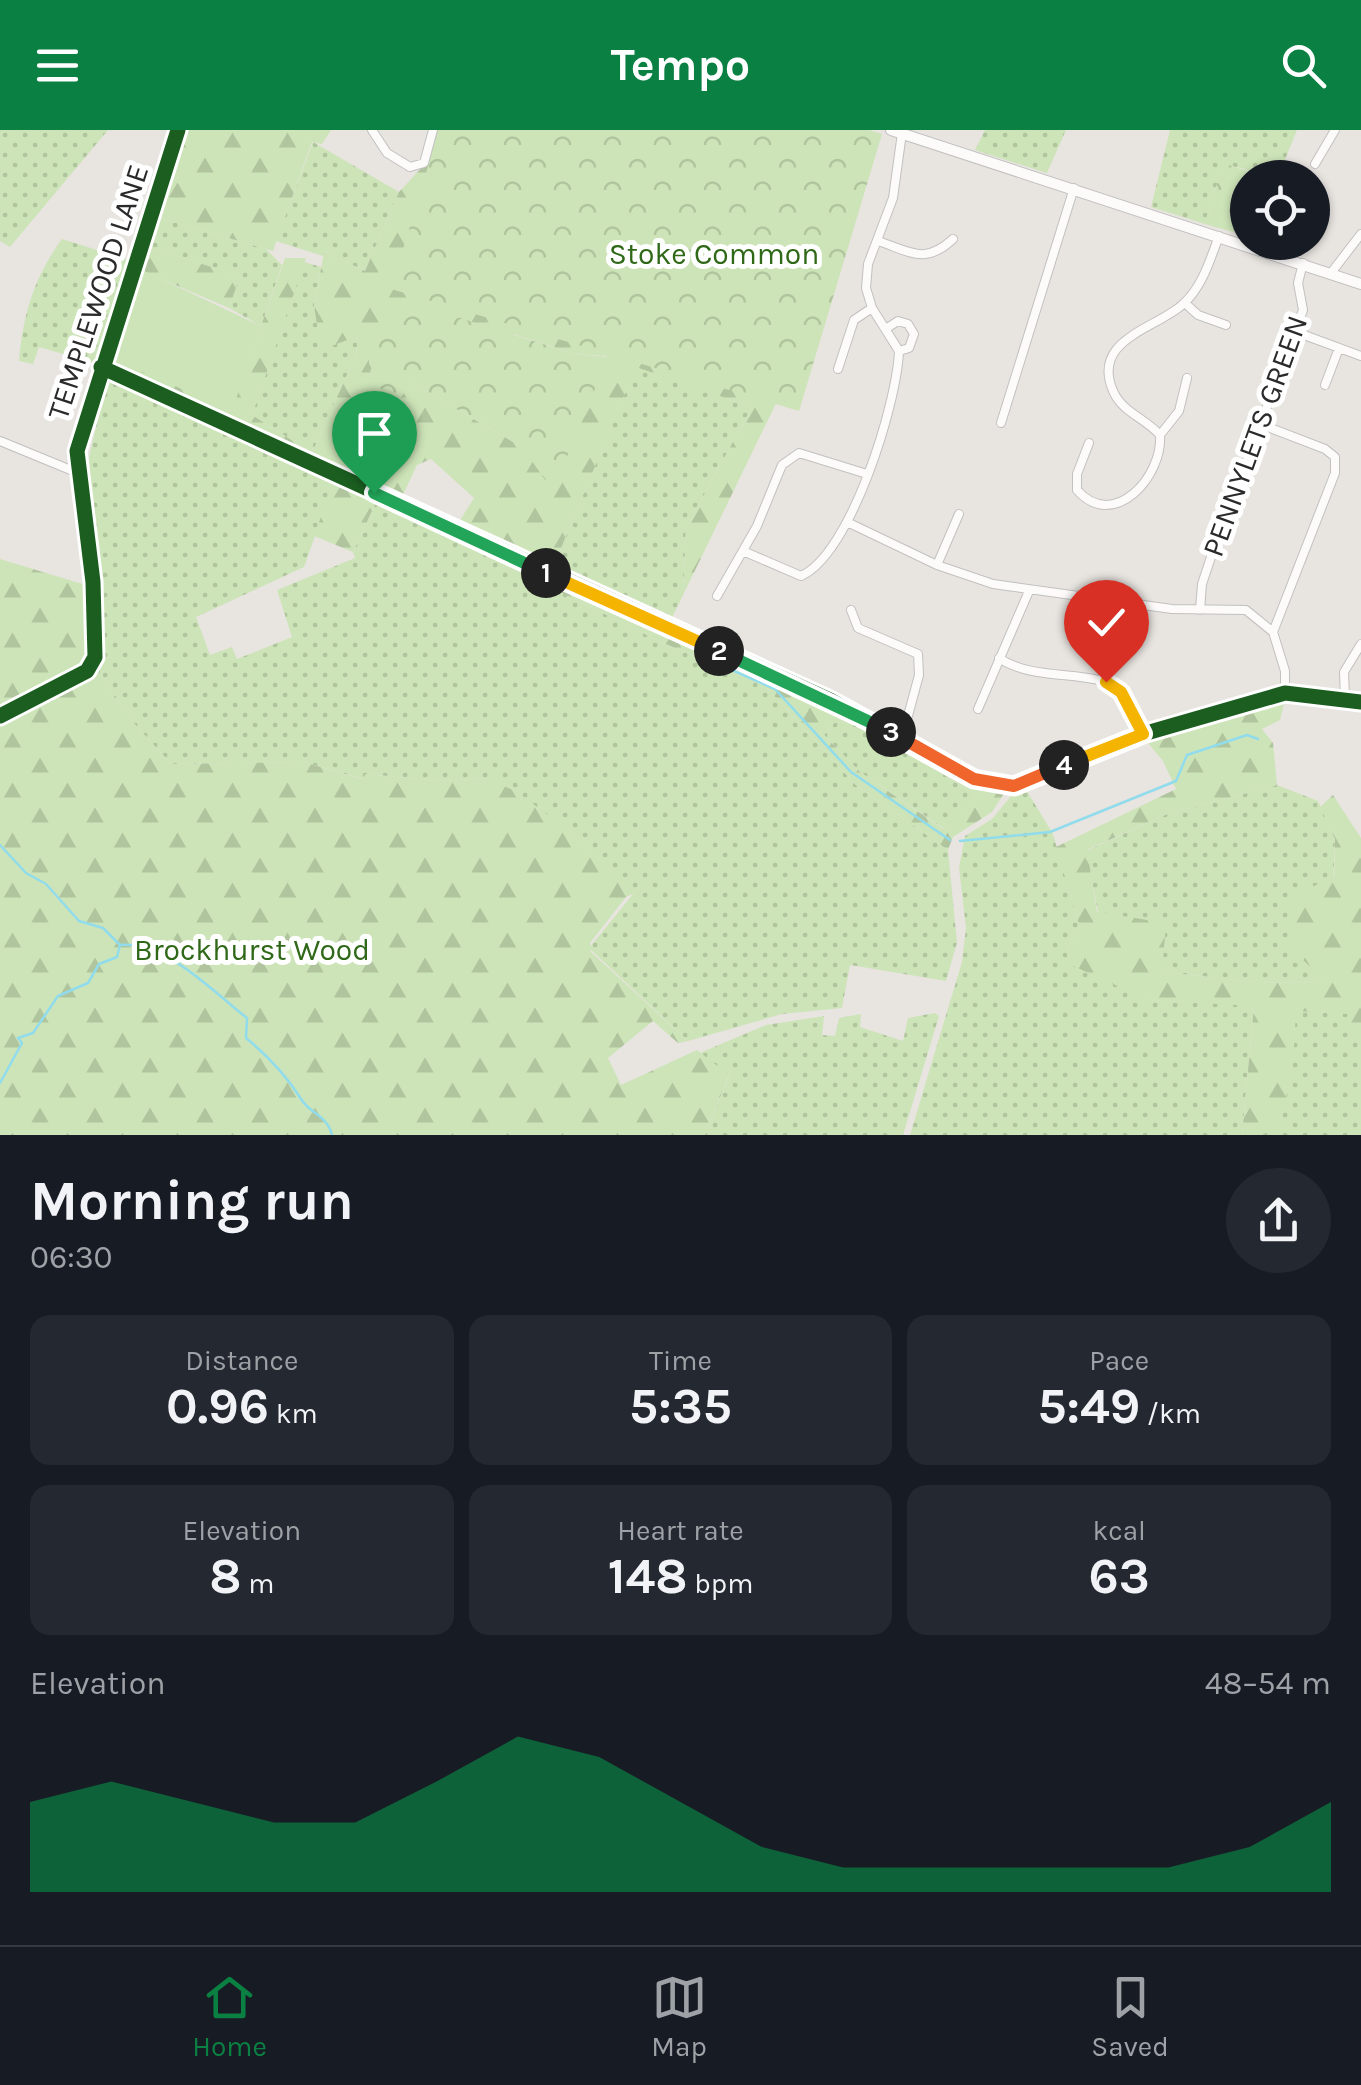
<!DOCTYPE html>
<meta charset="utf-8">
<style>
:root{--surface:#171b24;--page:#242831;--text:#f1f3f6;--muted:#9ea1a6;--line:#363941;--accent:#0b8043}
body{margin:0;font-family:Karla,sans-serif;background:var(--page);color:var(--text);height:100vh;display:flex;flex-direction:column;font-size:38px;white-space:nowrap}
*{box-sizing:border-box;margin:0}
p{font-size:32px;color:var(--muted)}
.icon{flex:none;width:55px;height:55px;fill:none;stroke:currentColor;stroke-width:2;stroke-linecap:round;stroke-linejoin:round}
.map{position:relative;height:1005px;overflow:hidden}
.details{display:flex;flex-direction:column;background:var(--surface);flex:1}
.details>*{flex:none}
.fabs{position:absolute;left:1230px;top:30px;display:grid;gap:20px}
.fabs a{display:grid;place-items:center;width:100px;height:100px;border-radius:50%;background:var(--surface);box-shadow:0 2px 8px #0004;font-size:50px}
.pin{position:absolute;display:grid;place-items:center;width:85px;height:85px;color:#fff;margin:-102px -42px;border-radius:50% 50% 50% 0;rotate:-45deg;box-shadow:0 0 10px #0007}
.pin .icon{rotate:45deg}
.km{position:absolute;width:50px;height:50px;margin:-25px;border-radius:50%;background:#222;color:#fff;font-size:28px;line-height:50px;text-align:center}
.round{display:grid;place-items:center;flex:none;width:105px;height:105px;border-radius:52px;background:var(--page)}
.head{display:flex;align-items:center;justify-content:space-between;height:170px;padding:0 30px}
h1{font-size:55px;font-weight:700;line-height:75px}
.figures{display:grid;grid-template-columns:repeat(3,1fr);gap:15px;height:170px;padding:10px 30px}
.figures div{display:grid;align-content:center;border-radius:20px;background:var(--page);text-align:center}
.figures b{font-size:50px;font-weight:700}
.figures small{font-size:28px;font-weight:400}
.figures p{font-size:28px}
.chart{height:280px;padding:20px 30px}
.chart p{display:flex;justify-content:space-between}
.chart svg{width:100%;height:180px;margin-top:10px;fill:var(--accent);opacity:.7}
header{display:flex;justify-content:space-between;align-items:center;height:130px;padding:0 30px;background:var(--accent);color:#fff;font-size:45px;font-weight:700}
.tab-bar{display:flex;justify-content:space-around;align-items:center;height:140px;border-top:2px solid var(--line);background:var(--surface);font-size:28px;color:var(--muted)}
.tab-bar a{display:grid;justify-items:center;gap:5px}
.tab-bar .on{color:var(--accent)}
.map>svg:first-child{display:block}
.grass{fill:url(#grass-dots)}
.forest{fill:url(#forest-firs);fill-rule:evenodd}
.park{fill:url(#park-crowns)}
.garden{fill:#cde4b8}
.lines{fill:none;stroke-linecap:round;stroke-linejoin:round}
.stream{stroke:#91dcec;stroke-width:2.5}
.street-casing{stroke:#c2c1c1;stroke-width:10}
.secondary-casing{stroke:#c2c1c1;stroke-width:12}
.street{stroke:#fcfbfa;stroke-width:8}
.secondary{stroke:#fcfbfa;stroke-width:10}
.cycleway-casing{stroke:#fff;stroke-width:21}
.cycleway{stroke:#1b5e20;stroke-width:15}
.split-1-casing{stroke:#fff;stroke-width:20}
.split-2-casing{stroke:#fff;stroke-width:20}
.split-3-casing{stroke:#fff;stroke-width:20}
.split-4-casing{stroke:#fff;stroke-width:20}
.split-5-casing{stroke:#fff;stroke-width:20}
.split-1{stroke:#22a559;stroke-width:12}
.split-2{stroke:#f5b400;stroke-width:12}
.split-3{stroke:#22a559;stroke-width:12}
.split-4{stroke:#f0652b;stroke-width:12}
.split-5{stroke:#f5b400;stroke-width:12}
.labels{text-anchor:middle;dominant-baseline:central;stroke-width:10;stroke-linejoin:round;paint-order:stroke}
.park-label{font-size:30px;fill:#2f6918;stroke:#fff}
.street-label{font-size:30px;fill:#2a2a2a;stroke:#fff}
</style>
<header><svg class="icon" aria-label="menu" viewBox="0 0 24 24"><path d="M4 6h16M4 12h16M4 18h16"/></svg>Tempo<svg class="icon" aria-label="search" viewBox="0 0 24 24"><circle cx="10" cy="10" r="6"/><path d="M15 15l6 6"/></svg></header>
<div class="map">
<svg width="1361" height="1005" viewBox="0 0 1361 1005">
<defs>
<pattern id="grass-dots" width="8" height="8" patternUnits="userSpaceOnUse" patternTransform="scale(2.5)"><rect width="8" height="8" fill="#cde4b8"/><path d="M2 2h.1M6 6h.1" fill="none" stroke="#b0c49e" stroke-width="1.8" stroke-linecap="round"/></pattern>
<pattern id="forest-firs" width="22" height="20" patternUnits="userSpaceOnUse" patternTransform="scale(2.5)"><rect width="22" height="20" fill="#cde4b8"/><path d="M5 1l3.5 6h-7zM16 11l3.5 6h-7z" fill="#b0c49e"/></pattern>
<pattern id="park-crowns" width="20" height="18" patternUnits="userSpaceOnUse" patternTransform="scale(2.5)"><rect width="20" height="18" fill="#cde4b8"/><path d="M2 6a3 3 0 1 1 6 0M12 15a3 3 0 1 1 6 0" fill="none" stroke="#b0c49e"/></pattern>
</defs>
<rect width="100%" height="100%" fill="#e8e4e0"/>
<!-- grass -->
<path class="grass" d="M0 0H108L10 117 0 111Z
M985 0H1066L1047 43 975 20Z
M1170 0H1297L1278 47 1223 34 1205 94 1151 77Z
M313 12 399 62 365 141 324 122 323 126 276 111Z
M156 87 266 119 282 135 261 196 229 178 239 146 145 116Z
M62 109 129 130 98 234 39 217 33 234 19 231C23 185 34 147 62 109Z
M304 132 321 137 314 176 334 215 358 205 356 225 312 323 252 285Z
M636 236 752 277 686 398 683 465 669 494 552 440Z
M108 246 334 352 304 437 196 487 210 525 232 517 237 529 292 507 277 460 355 428 353 422 377 370 661 512 765 556 856 655 948 720 957 813 946 851 850 835 842 878 782 884 688 911 589 818 634 763 572 703 487 648 439 651 366 644 363 649 303 632 171 634 131 590 99 540 89 327Z
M835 592 871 595 883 600 882 605 977 666 946 700 860 642 824 605Z
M1022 653 1053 704 1079 794 1066 822 1149 870 1254 875 1242 1005H910L962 832 966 798 959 738 965 706 992 689Z
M1277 655 1318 671 1335 709 1329 853 1256 852 1162 842 1098 782 1086 721 1167 684Z
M1361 861V1005H1252L1263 875Z
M935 883 939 886 903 1005H705L729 946 700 923 766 895 824 886 822 905 835 906 839 888 861 884 860 897 903 911 908 888Z"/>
<!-- forest -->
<path class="forest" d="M183 0H331L322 14 312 12 273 121 156 87Z
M437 0H869L799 226 683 465 686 398 752 277 636 237 552 440 457 395 474 368 431 329 417 335 400 371 109 235 145 116 240 146 229 178 138 139 231 281 285 128H306L252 285 312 323 356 225 358 206 334 215 320 213 314 176 324 122 365 141 399 62 425 34ZM513 204 575 224 607 226 522 317 410 252Z
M334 352 377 370 353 422 314 406Z
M405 380 871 595 835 592 824 605 860 642 945 700 977 666 882 604 883 600 963 648 1007 659 992 682 953 707 948 720 856 655 765 556 661 512 403 384Z
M0 429 89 456 91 514 81 541 0 583Z
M99 540 131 590 171 634 303 632 362 649 366 644 439 651 487 648 517 662 572 703 635 763 626 767 590 813 591 822 688 911 678 913 653 891 608 928 621 955 697 920 729 945 705 1005H0V592Z
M1286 566 1280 590 1262 599 1273 613 1277 655 1167 684 1087 720 1097 782 1166 793 1162 842 1256 852 1328 853 1289 817 1294 765 1334 747 1335 709 1320 677 1333 665 1361 708V923L1348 884 1296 881 1293 935 1280 995 1262 1005H1242L1254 876 1149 870 1071 835 1066 822 1079 794 1056 717 1176 659 1163 631 1143 607Z"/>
<!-- park -->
<path class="park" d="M439 0H869L882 4 799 281 391 159Z
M1223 33 1266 47 1248 48 1247 106 1205 94Z
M415 174 575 224 608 227 553 361 522 317 410 252 398 273 372 251 365 207Z"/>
<!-- garden -->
<path class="garden" d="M138 138 261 196 232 281 118 231Z"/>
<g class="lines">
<!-- stream -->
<path class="stream" d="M716 533 775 559 851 642 950 710
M960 711 1050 702 1176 651 1187 625 1247 605 1258 609
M0 715 26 743 46 754 79 791 103 798 120 815C166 811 212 861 247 888L246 908C268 926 286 945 301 969 310 984 327 985 332 1005
M0 953 22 913 18 908 33 903 58 866 88 853 99 834 117 827 120 815"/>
<!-- street casing -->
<g class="street-casing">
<path id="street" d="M372 0 387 23 410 37 424 33 433 0
M1315 34 1335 0
M878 111C911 122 925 135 953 109
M1331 143 1361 104
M1185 173 1198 185 1226 195
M887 198 898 191 908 194 914 204 909 218 899 221
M1296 202 1361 226
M101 237 830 570 974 649 1014 656 1143 604 1285 563 1361 572
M838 239 854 190 872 178
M1325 255 1339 218
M1001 293 1074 58
M1260 294 1325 319 1335 327V343L1273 502
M1160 305 1179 281 1187 248
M0 311 78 343
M1089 313 1077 344V360C1114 402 1163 346 1160 305 1146 289 1123 282 1114 263 1089 210 1155 199 1182 175 1202 158 1210 130 1219 106
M847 392 937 435 993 454 1172 479 1246 480 1273 502 1285 541V563
M743 421 801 446C851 424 897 273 899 221L872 178 866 158 868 134 893 68 902 3
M937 435 959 384
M717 466 757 396 782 335 799 323 867 344
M851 480 858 498 918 524 919 545 902 608
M1200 480 1202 454 1212 424 1303 180 1298 153 1303 133
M999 528C1035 553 1097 538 1120 561 1131 572 1137 591 1143 604
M1345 569 1344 542 1361 514
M978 579 1029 461
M0 586 87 541 95 527 93 452 77 321 178 0"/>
</g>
<!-- secondary casing -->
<g class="secondary-casing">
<path id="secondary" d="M891 0 1361 154"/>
</g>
<!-- street -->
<use href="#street" class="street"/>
<!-- secondary -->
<use href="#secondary" class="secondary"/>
<!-- cycleway casing -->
<g class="cycleway-casing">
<path id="cycleway" d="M101 237 830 570 974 649 1014 656 1143 604 1285 563 1361 572
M0 586 87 541 95 527 93 452 77 321 178 0"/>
</g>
<!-- cycleway -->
<use href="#cycleway" class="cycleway"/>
</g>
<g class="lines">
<!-- split-1 casing -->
<g class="split-1-casing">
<path id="split-1" d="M374 363 546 443"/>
</g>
<!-- split-2 casing -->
<g class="split-2-casing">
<path id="split-2" d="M546 443 719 521"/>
</g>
<!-- split-3 casing -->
<g class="split-3-casing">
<path id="split-3" d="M719 521 891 602"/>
</g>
<!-- split-4 casing -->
<g class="split-4-casing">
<path id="split-4" d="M891 602 974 649 1014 656 1064 635"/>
</g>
<!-- split-5 casing -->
<g class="split-5-casing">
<path id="split-5" d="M1064 635 1143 604 1121 562 1106 552"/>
</g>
<!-- split-1 -->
<use href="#split-1" class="split-1"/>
<!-- split-2 -->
<use href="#split-2" class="split-2"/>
<!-- split-3 -->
<use href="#split-3" class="split-3"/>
<!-- split-4 -->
<use href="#split-4" class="split-4"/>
<!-- split-5 -->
<use href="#split-5" class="split-5"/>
</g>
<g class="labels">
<!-- park labels -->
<g class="park-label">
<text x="714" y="124">Stoke Common</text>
<text x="252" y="820">Brockhurst Wood</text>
</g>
<!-- street labels -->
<g class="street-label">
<text transform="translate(98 162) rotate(-72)">TEMPLEWOOD LANE</text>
<text transform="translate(1255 306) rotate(-70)">PENNYLETS GREEN</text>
</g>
</g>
</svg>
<div class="fabs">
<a><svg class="icon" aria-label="locate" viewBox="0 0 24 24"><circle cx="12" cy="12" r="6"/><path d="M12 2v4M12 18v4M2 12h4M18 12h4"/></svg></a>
</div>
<div class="pin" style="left:374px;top:363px;background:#1e9e55"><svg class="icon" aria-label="arrive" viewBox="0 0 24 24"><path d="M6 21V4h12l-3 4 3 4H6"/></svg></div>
<div class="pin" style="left:1106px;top:552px;background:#d93025"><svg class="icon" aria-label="check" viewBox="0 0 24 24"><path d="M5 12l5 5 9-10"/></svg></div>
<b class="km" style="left:546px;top:443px">1</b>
<b class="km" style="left:719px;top:521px">2</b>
<b class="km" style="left:891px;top:602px">3</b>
<b class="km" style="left:1064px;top:635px">4</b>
</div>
<section class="details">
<div class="head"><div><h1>Morning run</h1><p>06:30</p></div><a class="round"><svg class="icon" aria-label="share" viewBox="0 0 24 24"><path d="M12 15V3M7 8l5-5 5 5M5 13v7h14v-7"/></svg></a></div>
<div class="figures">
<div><p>Distance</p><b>0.96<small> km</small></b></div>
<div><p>Time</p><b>5:35</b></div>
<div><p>Pace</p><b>5:49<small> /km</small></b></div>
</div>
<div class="figures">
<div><p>Elevation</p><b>8<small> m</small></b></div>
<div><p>Heart rate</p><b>148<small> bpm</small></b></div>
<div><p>kcal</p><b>63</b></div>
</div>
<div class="chart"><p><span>Elevation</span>48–54 m</p>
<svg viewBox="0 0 160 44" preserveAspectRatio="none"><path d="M0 44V22L10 17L20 22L30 27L40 27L50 17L60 6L70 11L80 22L90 33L100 38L110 38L120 38L130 38L140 38L150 33L160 22V44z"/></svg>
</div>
</section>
<nav class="tab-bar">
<a class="on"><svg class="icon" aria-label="home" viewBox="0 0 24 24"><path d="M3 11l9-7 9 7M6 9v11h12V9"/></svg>Home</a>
<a><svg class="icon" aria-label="map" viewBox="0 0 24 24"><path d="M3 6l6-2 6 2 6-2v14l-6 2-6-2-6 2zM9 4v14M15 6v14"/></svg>Map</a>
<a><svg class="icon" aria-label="saved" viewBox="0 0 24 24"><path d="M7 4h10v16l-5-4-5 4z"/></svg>Saved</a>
</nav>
